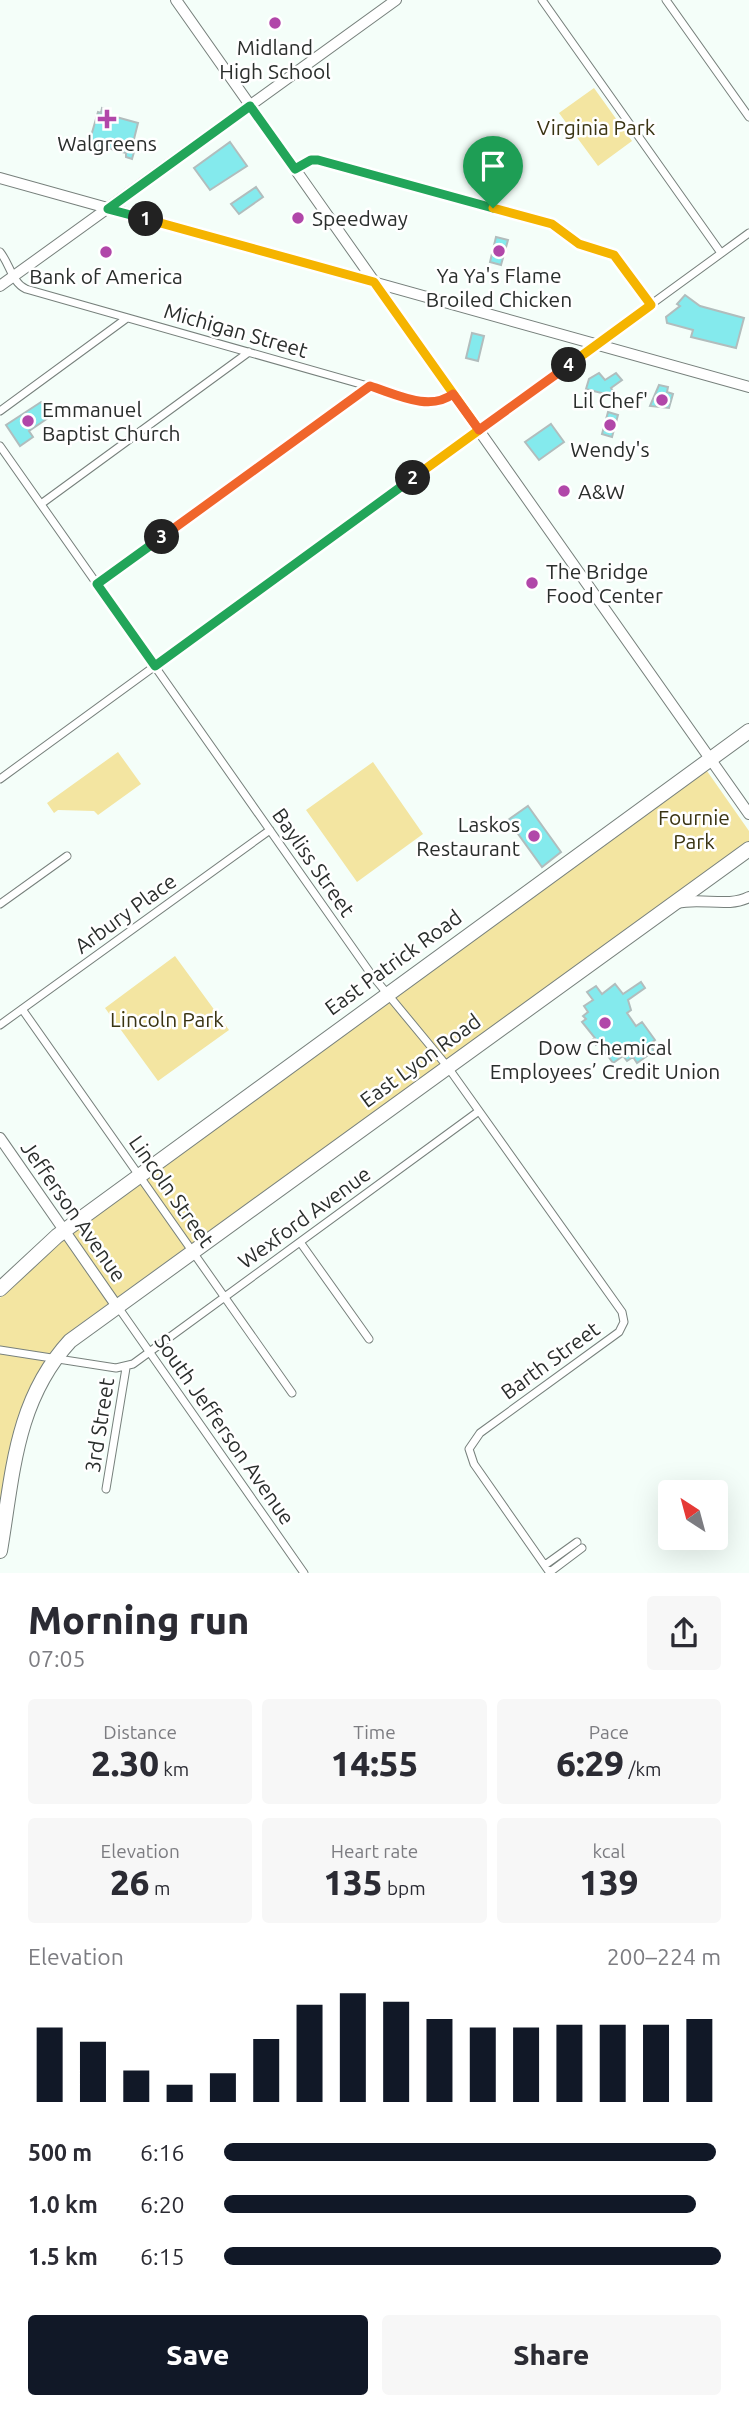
<!DOCTYPE html>
<meta charset="utf-8">
<style>
:root{--surface:#fff;--page:#f7f7f7;--text:#2b2b33;--muted:#7c7c81;--accent:#111827}
body{margin:0;font-family:Ubuntu,sans-serif;background:var(--page);color:var(--text);height:100vh;display:flex;flex-direction:column;font-size:26px;white-space:nowrap}
*{box-sizing:border-box;margin:0}
p{font-size:23px;color:var(--muted)}
.icon{flex:none;width:38px;height:38px;fill:none;stroke:currentColor;stroke-width:2;stroke-linecap:round;stroke-linejoin:round}
.map{position:relative;height:1573px;overflow:hidden}
.details{display:flex;flex-direction:column;background:var(--surface);flex:1}
.details>*{flex:none}
.needle{width:46px;rotate:324deg}
.controls{position:absolute;left:658px;top:1480px;display:grid;gap:14px}
.controls a{display:grid;place-items:center;width:70px;height:70px;border-radius:7px;background:var(--surface);box-shadow:0 7px 28px #0002;font-size:35px}
.pin{position:absolute;display:grid;place-items:center;width:60px;height:60px;color:#fff;margin:-72px -30px;border-radius:50% 50% 50% 0;rotate:-45deg;box-shadow:0 0 7px #0007}
.pin .icon{rotate:45deg}
.km{position:absolute;width:35px;height:35px;margin:-18px;border-radius:50%;background:#222;color:#fff;font-size:19px;line-height:35px;text-align:center}
.round{display:grid;place-items:center;flex:none;width:74px;height:74px;border-radius:7px;background:var(--page)}
.overview{display:flex;align-items:center;justify-content:space-between;height:119px;padding:0 28px}
h1{font-size:38px;font-weight:800;line-height:52px}
.metrics{display:grid;grid-template-columns:repeat(3,1fr);gap:10px;height:119px;padding:7px 28px}
.metrics div{display:grid;align-content:center;border-radius:7px;background:var(--page);text-align:center}
.metrics b{font-size:35px;font-weight:800}
.metrics small{font-size:19px;font-weight:400}
.metrics p{font-size:19px}
.chart{height:196px;padding:14px 28px}
.chart p{display:flex;justify-content:space-between}
.chart svg{width:100%;height:126px;margin-top:7px;stroke:var(--accent);stroke-width:6}
.action{display:flex;gap:14px;margin-top:auto;padding:14px 28px}
.action a{flex:1;height:80px;border-radius:7px;background:var(--accent);color:#fff;font-size:28px;font-weight:800;line-height:80px;text-align:center}
.action a+a{background:var(--page);color:var(--text)}
ul{padding:0 28px;list-style:none;font-size:23px}
li{display:grid;grid-template-columns:112px 84px 1fr;align-items:center;height:52px}
li i{height:18px;border-radius:9px;background:var(--accent)}
.map>svg:first-child{display:block}
.green{fill:#f3e5a1}
.building{fill:#84eaed;stroke:#b1bdbd;stroke-width:2}
.lines{fill:none;stroke-linecap:round;stroke-linejoin:round}
.street-casing{stroke:#77807c;stroke-width:9}
.secondary-casing{stroke:#77807c;stroke-width:12}
.highway-casing{stroke:#77807c;stroke-width:16}
.street{stroke:#fff;stroke-width:7}
.secondary{stroke:#fff;stroke-width:10}
.highway{stroke:#fff;stroke-width:14}
.split-1-casing{stroke:#fff;stroke-width:14}
.split-2-casing{stroke:#fff;stroke-width:14}
.split-3-casing{stroke:#fff;stroke-width:14}
.split-4-casing{stroke:#fff;stroke-width:14}
.split-5-casing{stroke:#fff;stroke-width:14}
.split-1{stroke:#22a559;stroke-width:9}
.split-2{stroke:#f5b400;stroke-width:9}
.split-3{stroke:#22a559;stroke-width:9}
.split-4{stroke:#f0652b;stroke-width:9}
.split-5{stroke:#f5b400;stroke-width:9}
.poi-dot{fill:#b147a9;stroke:#fff;stroke-width:2.5}
.labels{text-anchor:middle;dominant-baseline:central;stroke-width:5;stroke-linejoin:round;paint-order:stroke}
.poi-label{font-size:21px;fill:#2a2e2c;stroke:#fff}
.park-label{font-size:21px;fill:#3a3413;stroke:#fff}
.street-label{font-size:21px;fill:#2a2e2c;stroke:#fff}
</style>
<div class="map">
<svg width="749" height="1573" viewBox="0 0 749 1573">
<rect width="100%" height="100%" fill="#f4fef9"/>
<!-- green -->
<path class="green" d="M594 88 632 141 598 166 559 113Z
M118 752 141 784 98 815 94 811 58 810 54 813 47 803Z
M373 762 423 834 357 882 306 810Z
M703 771H707L749 831V841L76 1327C19 1381 12 1434 0 1509V1298L57 1243Z
M175 956 229 1030 158 1081 105 1008Z"/>
<!-- building -->
<path class="building" d="M102 108 110 111 109 115 138 123 131 151 134 152 132 159 126 157V153L89 143 98 112 101 113Z
M230 142 247 166 210 190 194 168Z
M256 187 263 197 239 214 231 204Z
M496 237 508 240 501 265 490 262Z
M685 295 700 306 744 318 736 348 691 337 693 330 667 323 666 317 680 306 677 304Z
M472 333 484 336 478 361 466 358Z
M599 373 605 380 616 373 622 380 611 388 613 391 609 395 586 389 589 379Z
M659 385 668 387 667 392 673 394 669 408 650 406Z
M41 402 51 416 29 431 33 437 20 446 6 425Z
M608 412 618 415 612 437 602 434Z
M551 424 564 442 539 460 525 442Z
M528 806 561 852 542 867 508 820Z
M641 982 645 988 628 1000 631 1010 627 1013 636 1026 642 1022 655 1040 650 1044 654 1051 637 1063 633 1057 627 1061 623 1056 613 1063 599 1043 596 1045 592 1040 595 1038 582 1022 586 1019 583 1016 588 1012 584 1006 593 1000 587 992 596 986 602 994 615 984 623 994Z"/>
<g class="lines">
<!-- street casing -->
<g class="street-casing">
<path id="street" d="M542 0 721 253
M666 0 749 117
M295 169 311 160H318L552 224 579 244 616 257 651 305
M0 252C10 264 12 283 26 289L424 402 443 401 453 394
M0 411 127 318
M0 446 371 974 447 1066 622 1312 624 1322 619 1332 480 1433 469 1449 474 1464 550 1573
M41 504 249 352
M97 585 370 386
M0 779 749 233
M0 904 67 856
M22 1009 292 1393
M0 1025 270 830
M300 1242 369 1339
M118 1307 304 1573
M0 1350 116 1368 133 1364 479 1111
M106 1489 126 1368
M545 1565 577 1542
M550 1572 582 1548"/>
</g>
<!-- secondary casing -->
<g class="secondary-casing">
<path id="secondary" d="M176 0 749 814
M0 178 749 387
M0 286 396 0
M677 903C701 897 728 908 749 897
M0 1138 116 1305"/>
</g>
<!-- highway casing -->
<g class="highway-casing">
<path id="highway" d="M0 1289 57 1236 749 731
M0 1551C13 1474 15 1401 70 1341L749 849"/>
</g>
<!-- street -->
<use href="#street" class="street"/>
<!-- secondary -->
<use href="#secondary" class="secondary"/>
<!-- highway -->
<use href="#highway" class="highway"/>
</g>
<g class="lines">
<!-- split-1 casing -->
<g class="split-1-casing">
<path id="split-1" d="M146 219 108 209 250 106 295 169 311 160H318L493 208"/>
</g>
<!-- split-2 casing -->
<g class="split-2-casing">
<path id="split-2" d="M146 219 374 282 479 430 413 478"/>
</g>
<!-- split-3 casing -->
<g class="split-3-casing">
<path id="split-3" d="M162 537 97 584 155 666 413 478"/>
</g>
<!-- split-4 casing -->
<g class="split-4-casing">
<path id="split-4" d="M162 537 370 386C396 394 429 412 453 394L479 430 569 365"/>
</g>
<!-- split-5 casing -->
<g class="split-5-casing">
<path id="split-5" d="M493 208 552 224 579 244 614 255 651 305 569 365"/>
</g>
<!-- split-1 -->
<use href="#split-1" class="split-1"/>
<!-- split-2 -->
<use href="#split-2" class="split-2"/>
<!-- split-3 -->
<use href="#split-3" class="split-3"/>
<!-- split-4 -->
<use href="#split-4" class="split-4"/>
<!-- split-5 -->
<use href="#split-5" class="split-5"/>
</g>
<!-- markers -->
<g class="poi-dot">
<circle cx="275" cy="23" r="7"/>
<path d="M103.5 108.5h7v7h7v7h-7v7h-7v-7h-7v-7h7z"/>
<circle cx="298" cy="218" r="7"/>
<circle cx="499" cy="251" r="7"/>
<circle cx="106" cy="252" r="7"/>
<circle cx="662" cy="400" r="7"/>
<circle cx="28" cy="421" r="7"/>
<circle cx="610" cy="425" r="7"/>
<circle cx="564" cy="491" r="7"/>
<circle cx="532" cy="583" r="7"/>
<circle cx="534" cy="836" r="7"/>
<circle cx="605" cy="1023" r="7"/>
</g>
<g class="labels">
<!-- poi labels -->
<g class="poi-label">
<text x="275" y="47">Midland<tspan x="275" dy="24">High School</tspan></text>
<text x="107" y="143">Walgreens</text>
<text x="312" y="218" text-anchor="start">Speedway</text>
<text x="499" y="275">Ya Ya's Flame<tspan x="499" dy="24">Broiled Chicken</tspan></text>
<text x="106" y="276">Bank of America</text>
<text x="648" y="400" text-anchor="end">Lil Chef'</text>
<text x="42" y="409" text-anchor="start">Emmanuel<tspan x="42" dy="24">Baptist Church</tspan></text>
<text x="610" y="449">Wendy's</text>
<text x="578" y="491" text-anchor="start">A&amp;W</text>
<text x="546" y="571" text-anchor="start">The Bridge<tspan x="546" dy="24">Food Center</tspan></text>
<text x="520" y="824" text-anchor="end">Laskos<tspan x="520" dy="24">Restaurant</tspan></text>
<text x="605" y="1047">Dow Chemical<tspan x="605" dy="24">Employees’ Credit Union</tspan></text>
</g>
<!-- park labels -->
<g class="park-label">
<text x="596" y="127">Virginia Park</text>
<text x="694" y="817">Fournie<tspan x="694" dy="24">Park</tspan></text>
<text x="167" y="1019">Lincoln Park</text>
</g>
<!-- street labels -->
<g class="street-label">
<text transform="translate(236 330) rotate(16)">Michigan Street</text>
<text transform="translate(314 862) rotate(55)">Bayliss Street</text>
<text transform="translate(125 913) rotate(-36)">Arbury Place</text>
<text transform="translate(393 962) rotate(-36)">East Patrick Road</text>
<text transform="translate(420 1060) rotate(-36)">East Lyon Road</text>
<text transform="translate(172 1191) rotate(55)">Lincoln Street</text>
<text transform="translate(74 1211) rotate(55)">Jefferson Avenue</text>
<text transform="translate(304 1217) rotate(-36)">Wexford Avenue</text>
<text transform="translate(550 1360) rotate(-36)">Barth Street</text>
<text transform="translate(99 1425) rotate(-81)">3rd Street</text>
<text transform="translate(225 1429) rotate(55)">South Jefferson Avenue</text>
</g>
</g>
</svg>
<div class="controls">
<a><svg class="needle" viewBox="-14 -14 28 28"><path d="M0-13l5 13h-10z" fill="#e53935"/><path d="M0 13l5-13h-10z" fill="#7c7c81"/></svg></a>
</div>
<div class="pin" style="left:493px;top:208px;background:#1e9e55"><svg class="icon" aria-label="arrive" viewBox="0 0 24 24"><path d="M6 21V4h12l-3 4 3 4H6"/></svg></div>
<b class="km" style="left:146px;top:219px">1</b>
<b class="km" style="left:413px;top:478px">2</b>
<b class="km" style="left:162px;top:537px">3</b>
<b class="km" style="left:569px;top:365px">4</b>
</div>
<section class="details">
<div class="overview"><div><h1>Morning run</h1><p>07:05</p></div><a class="round"><svg class="icon" aria-label="share" viewBox="0 0 24 24"><path d="M12 15V3M7 8l5-5 5 5M5 13v7h14v-7"/></svg></a></div>
<div class="metrics">
<div><p>Distance</p><b>2.30<small> km</small></b></div>
<div><p>Time</p><b>14:55</b></div>
<div><p>Pace</p><b>6:29<small> /km</small></b></div>
</div>
<div class="metrics">
<div><p>Elevation</p><b>26<small> m</small></b></div>
<div><p>Heart rate</p><b>135<small> bpm</small></b></div>
<div><p>kcal</p><b>139</b></div>
</div>
<div class="chart"><p><span>Elevation</span>200–224 m</p>
<svg viewBox="0 0 160 44" preserveAspectRatio="none"><path d="M5 44V18M15 44V23M25 44V33M35 44V38M45 44V34M55 44V22M65 44V10M75 44V6M85 44V9M95 44V15M105 44V18M115 44V18M125 44V17M135 44V17M145 44V17M155 44V15"/></svg>
</div>
<ul>
<li><b>500 m</b>6:16<i style="width:99%"></i></li>
<li><b>1.0 km</b>6:20<i style="width:95%"></i></li>
<li><b>1.5 km</b>6:15<i style="width:100%"></i></li>
</ul>
<div class="action"><a>Save</a><a>Share</a></div>
</section>
